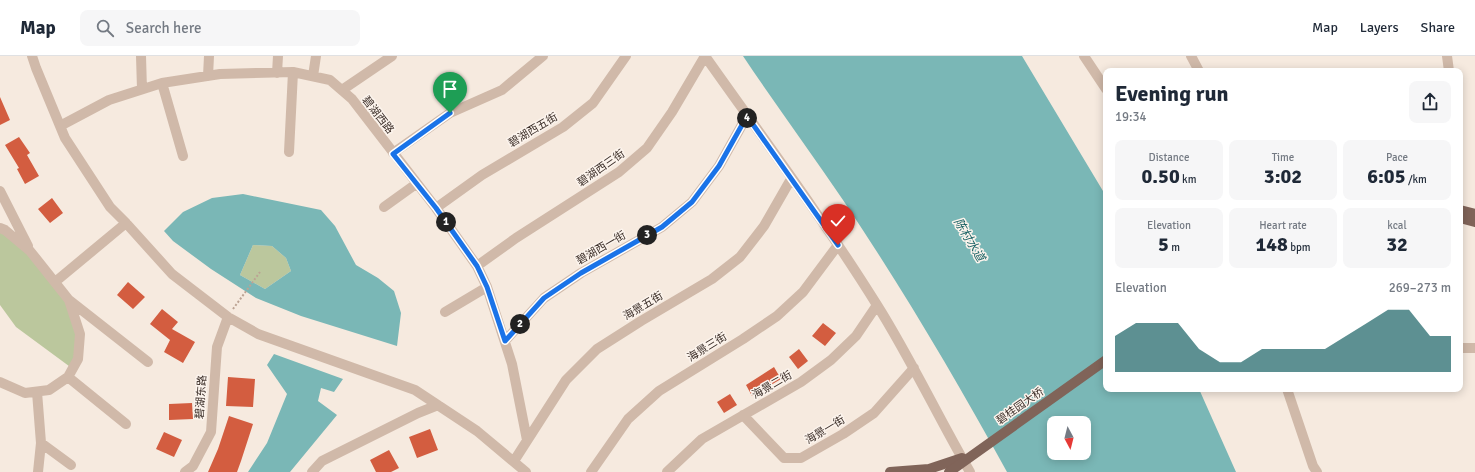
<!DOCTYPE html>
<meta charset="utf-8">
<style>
:root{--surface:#fff;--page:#f6f6f7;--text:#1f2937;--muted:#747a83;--line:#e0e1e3;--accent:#196264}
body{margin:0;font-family:Signika,"Noto Sans SC",sans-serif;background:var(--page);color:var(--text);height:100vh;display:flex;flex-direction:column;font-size:15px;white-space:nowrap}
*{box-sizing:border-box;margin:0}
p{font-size:13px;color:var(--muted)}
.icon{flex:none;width:22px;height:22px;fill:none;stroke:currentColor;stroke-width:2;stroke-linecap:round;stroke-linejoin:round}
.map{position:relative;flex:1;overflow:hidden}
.details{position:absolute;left:1103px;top:12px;width:360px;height:324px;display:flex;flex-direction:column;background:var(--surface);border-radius:8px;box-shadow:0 2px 10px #0003}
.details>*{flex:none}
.needle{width:26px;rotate:173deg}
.tools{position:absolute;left:1047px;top:360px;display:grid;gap:8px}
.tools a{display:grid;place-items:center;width:44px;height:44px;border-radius:8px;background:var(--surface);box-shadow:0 2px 10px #0003;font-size:20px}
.pin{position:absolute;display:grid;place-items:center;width:34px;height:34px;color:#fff;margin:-41px -17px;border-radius:50% 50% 50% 0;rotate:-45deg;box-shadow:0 0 4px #0007}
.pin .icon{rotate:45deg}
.km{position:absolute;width:20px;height:20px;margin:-10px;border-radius:50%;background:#222;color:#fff;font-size:11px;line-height:20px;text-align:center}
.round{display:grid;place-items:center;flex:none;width:42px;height:42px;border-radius:8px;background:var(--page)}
.overview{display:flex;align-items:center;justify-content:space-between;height:68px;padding:0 12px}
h1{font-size:22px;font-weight:800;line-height:30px}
.stats{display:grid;grid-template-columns:repeat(3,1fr);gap:6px;height:68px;padding:4px 12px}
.stats div{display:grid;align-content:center;border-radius:8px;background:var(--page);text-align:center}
.stats b{font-size:20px;font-weight:800}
.stats small{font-size:11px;font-weight:400}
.stats p{font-size:11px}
.chart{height:112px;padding:8px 12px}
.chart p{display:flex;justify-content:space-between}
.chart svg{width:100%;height:72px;margin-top:4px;fill:var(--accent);opacity:.7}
header{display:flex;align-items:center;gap:24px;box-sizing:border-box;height:56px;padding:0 20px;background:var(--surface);border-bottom:1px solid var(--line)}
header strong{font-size:19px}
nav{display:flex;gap:22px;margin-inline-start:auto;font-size:14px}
.search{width:280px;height:36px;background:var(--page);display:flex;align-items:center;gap:10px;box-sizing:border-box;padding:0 14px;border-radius:8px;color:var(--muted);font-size:15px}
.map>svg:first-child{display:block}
.green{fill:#bbc79d}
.water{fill:#7ab7b6;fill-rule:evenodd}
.building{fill:#d35d40}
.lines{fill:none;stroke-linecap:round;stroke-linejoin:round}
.path{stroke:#bca393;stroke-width:2;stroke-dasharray:2 2;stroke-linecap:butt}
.minor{stroke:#d0b9a9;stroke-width:10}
.major{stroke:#806459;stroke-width:10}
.major-bridge{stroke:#806459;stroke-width:10}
.route-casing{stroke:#fff;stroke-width:8}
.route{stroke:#1a73e8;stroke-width:5}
.labels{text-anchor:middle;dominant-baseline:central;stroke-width:3;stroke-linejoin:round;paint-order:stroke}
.street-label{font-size:11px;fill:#3c2f29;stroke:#fcf4ed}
.water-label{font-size:12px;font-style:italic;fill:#196264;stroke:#fcf4ed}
</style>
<header>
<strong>Map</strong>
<div class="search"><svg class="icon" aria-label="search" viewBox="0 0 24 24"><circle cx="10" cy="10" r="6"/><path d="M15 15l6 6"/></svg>Search here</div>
<nav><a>Map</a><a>Layers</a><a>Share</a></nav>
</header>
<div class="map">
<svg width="1475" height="416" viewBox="0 0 1475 416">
<rect width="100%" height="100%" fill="#f6eadf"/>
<!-- green -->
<path class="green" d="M0 172 5 174 69 244 80 278 73 313 16 271 0 249Z
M253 189 272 190 286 202 291 215 265 233 240 219Z"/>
<!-- water -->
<path class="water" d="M743 0H1022L1106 140V333H1199L1236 416H1007C956 323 902 232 843 144 810 95 775 48 743 0ZM1054 367H1084V397H1054Z
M243 138 321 154 335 170 356 209 378 222 394 235 401 257 397 290 301 260 256 242 211 213 173 185 164 175 183 156 212 142ZM253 189 272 190 286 202 291 215 265 233 240 219Z
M274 298 343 323 334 336 321 332 318 345 337 359 290 416H248L267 387 287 338 267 309Z"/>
<!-- building -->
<path class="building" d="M0 41 10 64 0 69Z
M19 81 30 97 27 99 39 120 25 128 17 113 19 112 5 89Z
M52 142 63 157 50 167 38 153Z
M128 226 145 241 133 253 117 239Z
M162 253 178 266 172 273 195 286 183 307 164 296 170 284 150 268Z
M823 267 836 277 825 290 812 280Z
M799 293 808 305 798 313 789 301Z
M774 311 781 323 752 340 746 329Z
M228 321 255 323 253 351 226 350Z
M730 338 737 349 724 357 717 346Z
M192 347 193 363 169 364V348Z
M229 360 253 368 241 405 237 416H208L218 393Z
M430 373 438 394 417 402 409 381Z
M164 376 182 384 174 401 156 393Z
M389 394 399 412 391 416H376L370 404Z"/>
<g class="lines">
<!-- path -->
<path class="path" d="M233 253 260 216"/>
<!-- minor -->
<path class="minor" d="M32 0 36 12 65 82 110 151 126 167 172 218 228 261 258 278 415 334 477 375 526 416
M141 0 142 33
M1084 0 1106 33
M1191 0 1199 15
M1447 0 1449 15
M277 17 278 0
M208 20 209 0
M313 20 316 0
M162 27 183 100
M342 34 392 0
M60 70 109 44 162 27 220 18 293 16 330 24 352 43 436 152 477 210 487 231 512 308 527 384
M289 96 293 16
M393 97 450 57 502 34 543 0
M0 135 28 190
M384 151 416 128
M436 152 482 119 563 71 593 47 626 0
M0 172 5 174 30 195 69 244 80 278 78 303 68 321 49 334 25 337 0 326
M477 210 516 182 619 116 647 92 672 56 705 0C763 82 824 164 877 249 911 303 938 361 970 416
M55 226 126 167
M69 244 148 306
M445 256 487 231
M505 285 544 242 581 217 662 171 692 146 719 110 747 60
M1460 292H1475
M68 321 126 368
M1287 333 1313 410 1317 416
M37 336 41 387 38 416
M743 359 784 402H801L843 378 874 357 914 312
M41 387 71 409
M514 405 566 324 597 293 641 265 712 223 740 201 764 170 791 123
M185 416 193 410 211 376 217 291 228 261
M312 416 322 405 418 357 438 349
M591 416 628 363 659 335 743 283 777 260 803 236 838 189
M667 416 702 383 801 326 831 304 856 280 877 249"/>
<!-- major -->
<path class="major" d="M1460 154 1475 158
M1460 162 1475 166
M890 416 929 413 962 402"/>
<!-- major-bridge -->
<path class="major-bridge" d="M949 416 1106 304"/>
</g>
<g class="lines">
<!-- route casing -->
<g class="route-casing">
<path id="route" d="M450 57 393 98 436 152 477 210 487 231 505 285 544 242 581 217 662 171 692 146 719 110 747 60 838 189"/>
</g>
<!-- route -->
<use href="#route" class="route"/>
</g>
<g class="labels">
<!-- street labels -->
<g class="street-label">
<text transform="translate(378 59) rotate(52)">碧湖西路</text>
<text transform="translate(533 74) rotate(-31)">碧湖西五街</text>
<text transform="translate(601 112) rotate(-35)">碧湖西三街</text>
<text transform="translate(601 192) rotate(-30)">碧湖西一街</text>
<text transform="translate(643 250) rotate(-31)">海景五街</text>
<text transform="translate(707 291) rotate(-32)">海景三街</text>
<text transform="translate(772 329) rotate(-30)">海景二街</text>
<text transform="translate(201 341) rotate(-86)">碧湖东路</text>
<text transform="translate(1020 350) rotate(-35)">碧桂园大桥</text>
<text transform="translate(825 374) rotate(-31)">海景一街</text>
</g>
<!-- water labels -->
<g class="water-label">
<text transform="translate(969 184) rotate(59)">陈村水道</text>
</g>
</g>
</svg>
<div class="tools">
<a><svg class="needle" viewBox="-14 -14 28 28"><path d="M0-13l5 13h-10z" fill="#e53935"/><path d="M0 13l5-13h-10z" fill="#747a83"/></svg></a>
</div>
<div class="pin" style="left:450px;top:57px;background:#1e9e55"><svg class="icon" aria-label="arrive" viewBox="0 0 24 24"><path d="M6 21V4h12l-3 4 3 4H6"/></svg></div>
<div class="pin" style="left:838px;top:189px;background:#d93025"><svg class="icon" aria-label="check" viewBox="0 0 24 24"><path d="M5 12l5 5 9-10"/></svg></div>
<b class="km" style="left:446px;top:166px">1</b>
<b class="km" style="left:520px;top:268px">2</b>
<b class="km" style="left:647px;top:179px">3</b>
<b class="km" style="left:747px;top:62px">4</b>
<section class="details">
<div class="overview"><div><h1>Evening run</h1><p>19:34</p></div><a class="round"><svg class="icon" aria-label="share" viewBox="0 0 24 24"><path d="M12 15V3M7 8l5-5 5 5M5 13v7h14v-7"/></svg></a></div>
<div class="stats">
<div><p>Distance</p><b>0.50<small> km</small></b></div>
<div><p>Time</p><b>3:02</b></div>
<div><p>Pace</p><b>6:05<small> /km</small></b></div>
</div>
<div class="stats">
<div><p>Elevation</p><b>5<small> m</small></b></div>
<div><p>Heart rate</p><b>148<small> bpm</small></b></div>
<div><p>kcal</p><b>32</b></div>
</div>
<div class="chart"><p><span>Elevation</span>269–273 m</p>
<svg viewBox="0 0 160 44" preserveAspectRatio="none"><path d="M0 44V22L10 14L20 14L30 14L40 30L50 38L60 38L70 30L80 30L90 30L100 30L110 22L120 14L130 6L140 6L150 22L160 22V44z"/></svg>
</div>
</section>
</div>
